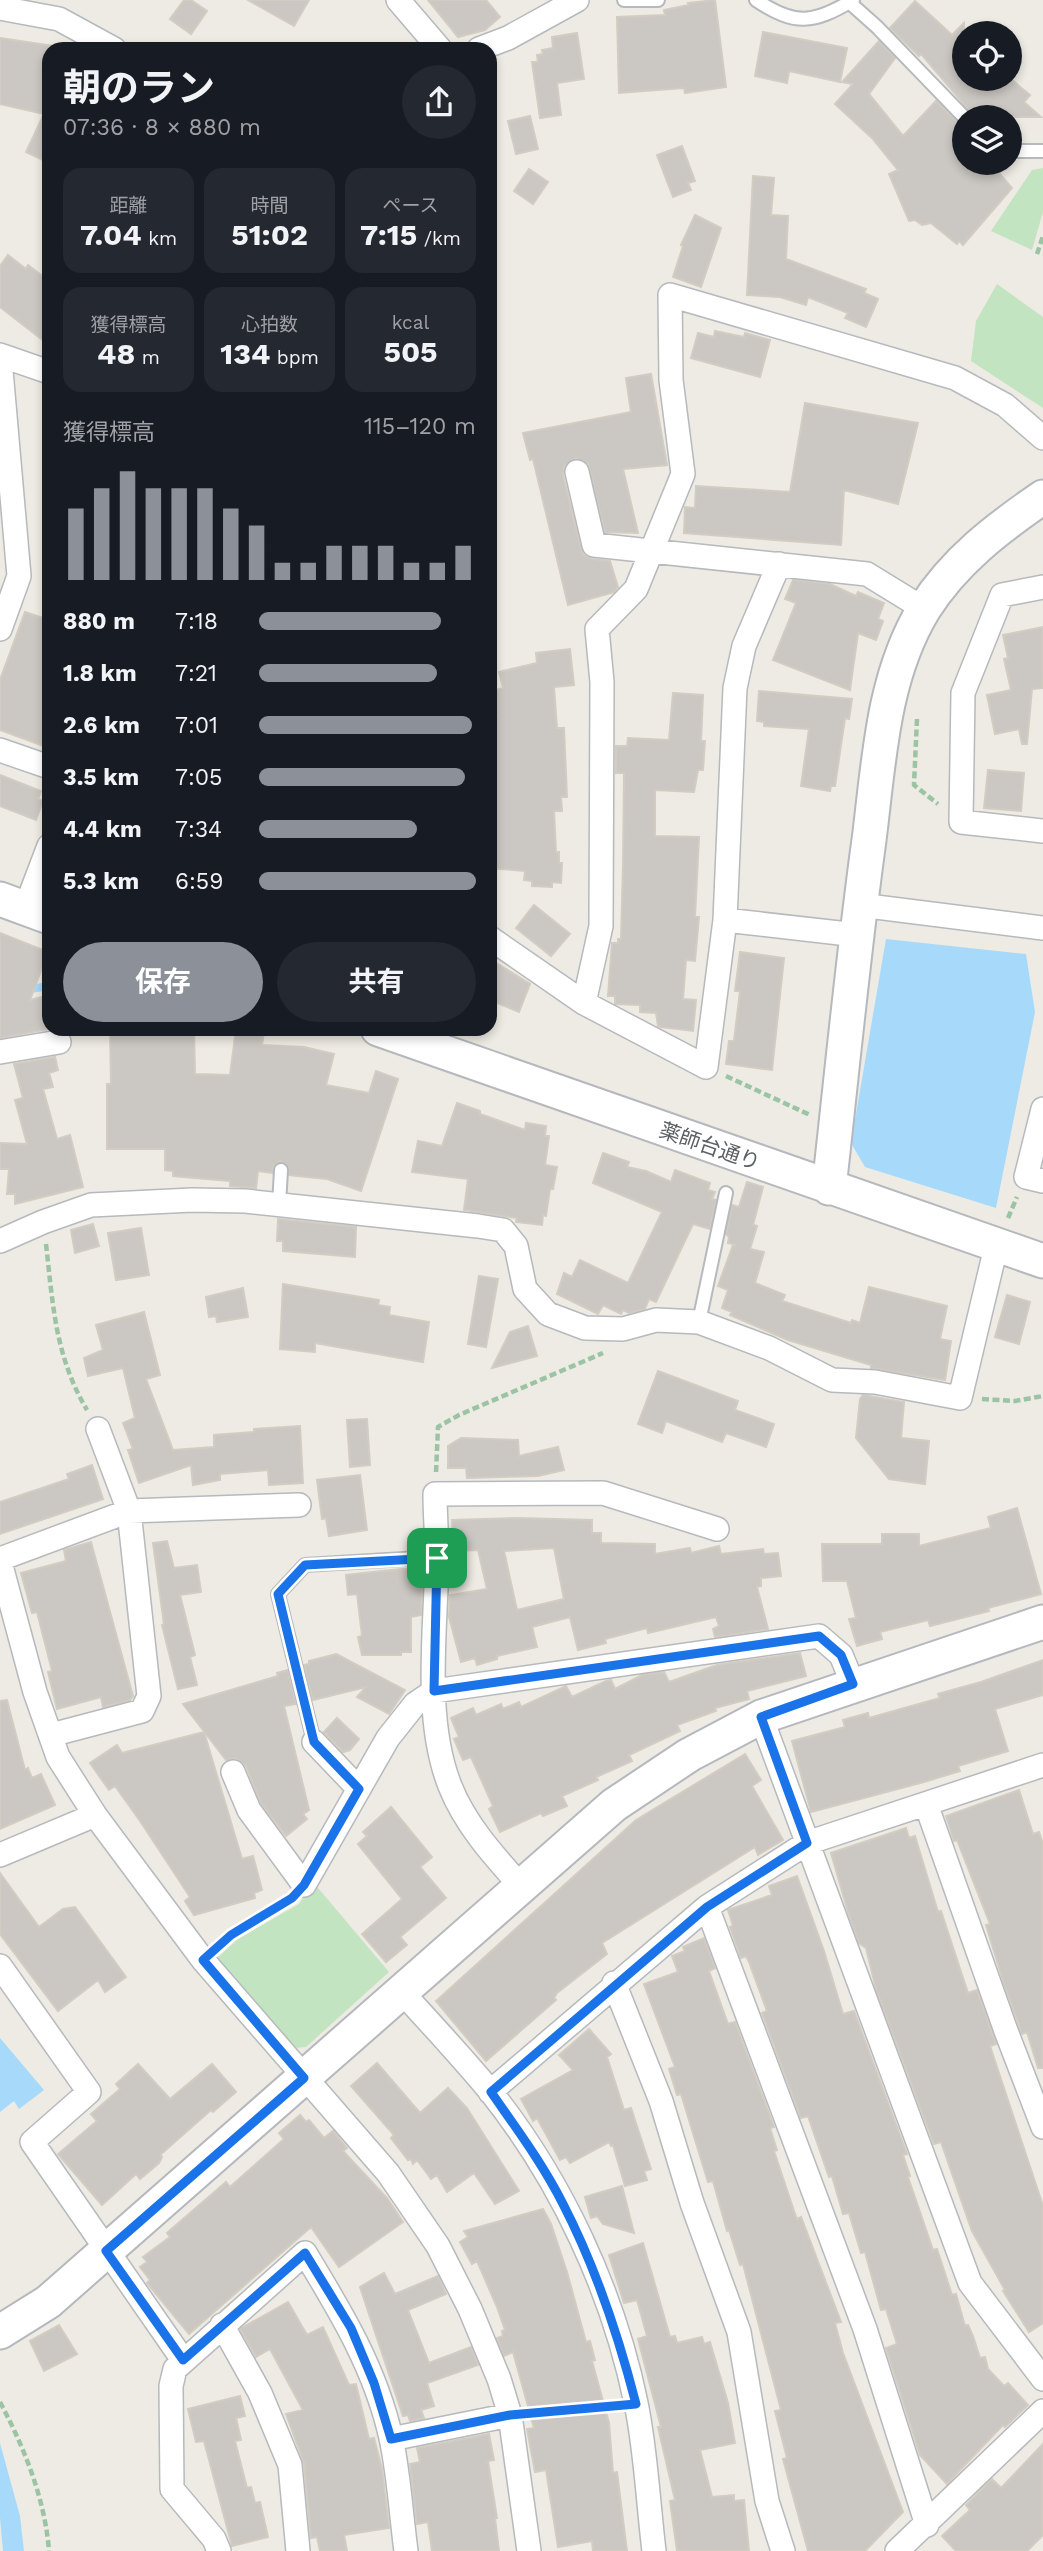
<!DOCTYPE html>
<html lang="ja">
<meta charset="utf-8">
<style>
:root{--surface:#171b24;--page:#242831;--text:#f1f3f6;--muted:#9ea1a6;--accent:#8c9099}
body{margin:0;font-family:"Work Sans","Noto Sans JP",sans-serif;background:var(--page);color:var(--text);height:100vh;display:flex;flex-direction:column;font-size:26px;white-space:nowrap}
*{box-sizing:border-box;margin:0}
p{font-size:23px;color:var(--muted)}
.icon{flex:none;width:38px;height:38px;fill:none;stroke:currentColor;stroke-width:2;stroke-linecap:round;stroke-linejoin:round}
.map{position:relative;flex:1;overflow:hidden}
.side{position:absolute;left:42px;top:42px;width:455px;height:994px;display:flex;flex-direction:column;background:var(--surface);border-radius:21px;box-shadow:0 4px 10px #0003}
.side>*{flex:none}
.fabs{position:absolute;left:952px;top:21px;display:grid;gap:14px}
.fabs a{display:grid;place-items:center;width:70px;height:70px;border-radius:50%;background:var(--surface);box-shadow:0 4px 10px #0003;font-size:35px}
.pin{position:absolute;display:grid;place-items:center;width:60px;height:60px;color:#fff;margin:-30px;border-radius:14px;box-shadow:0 4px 10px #0006}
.round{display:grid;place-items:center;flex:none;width:74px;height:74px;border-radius:37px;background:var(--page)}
.overview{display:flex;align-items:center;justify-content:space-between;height:119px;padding:0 21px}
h1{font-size:38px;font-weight:700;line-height:52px}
.figures{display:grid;grid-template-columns:repeat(3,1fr);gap:10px;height:119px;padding:7px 21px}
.figures div{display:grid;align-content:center;border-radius:18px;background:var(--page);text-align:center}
.figures b{font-size:30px;font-weight:700}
.figures small{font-size:19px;font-weight:400}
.figures p{font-size:19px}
.chart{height:196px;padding:14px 21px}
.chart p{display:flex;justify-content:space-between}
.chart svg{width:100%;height:126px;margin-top:7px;stroke:var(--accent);stroke-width:6}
.primary-button{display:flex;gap:14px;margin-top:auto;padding:14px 21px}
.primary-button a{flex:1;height:80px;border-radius:42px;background:var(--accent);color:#fff;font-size:28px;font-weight:700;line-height:80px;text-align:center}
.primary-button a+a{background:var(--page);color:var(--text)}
ul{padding:0 21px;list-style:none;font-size:23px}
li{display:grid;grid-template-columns:112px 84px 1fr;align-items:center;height:52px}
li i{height:18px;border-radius:9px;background:var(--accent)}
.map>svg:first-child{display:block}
.green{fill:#c3e4c1}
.water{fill:#a7dafa}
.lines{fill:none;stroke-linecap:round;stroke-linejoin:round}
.stream{stroke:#a7dafa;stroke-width:8}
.building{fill:#cbc7c2;stroke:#d2ccc2;stroke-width:2;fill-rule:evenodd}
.lane-casing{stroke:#b6b9bd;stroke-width:16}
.street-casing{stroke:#b6b9bd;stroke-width:26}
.secondary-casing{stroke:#b5b8bd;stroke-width:37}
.path{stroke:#9bc4a4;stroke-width:4.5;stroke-dasharray:7 3.5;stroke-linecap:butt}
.lane{stroke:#fff;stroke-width:12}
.street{stroke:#fff;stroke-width:23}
.secondary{stroke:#fff;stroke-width:33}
.route-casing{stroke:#fff;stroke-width:14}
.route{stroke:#1a73e8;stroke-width:9}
.labels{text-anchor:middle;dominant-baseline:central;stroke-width:5;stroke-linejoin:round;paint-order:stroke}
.street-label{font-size:21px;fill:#5c5f63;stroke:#fff}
</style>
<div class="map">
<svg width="1043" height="2551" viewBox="0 0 1043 2551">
<rect width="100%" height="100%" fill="#edebe3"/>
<!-- green -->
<path class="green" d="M1043 168V212L1032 250 991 231 1032 170Z
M997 284 1043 317V408L971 361 976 321Z
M313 1882 389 1972 306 2047 294 2048 217 1958 238 1939 299 1904Z"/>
<!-- water -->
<path class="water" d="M886 939 1026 954 1035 1012 996 1208 865 1167 851 1143Z
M0 2038 44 2090 19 2109 14 2101 0 2112Z
M0 2443 20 2516 24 2551H3L0 2518Z"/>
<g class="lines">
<!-- stream -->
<path class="stream" d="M24 990 49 986"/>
</g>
<!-- building -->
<path class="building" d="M184 0H191L207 11 191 34 170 19Z
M248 0H309L294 26Z
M428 0H486L500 17 485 30 458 37Z
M715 0 726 87 685 93 684 88 619 93 617 17 665 15 664 10 689 5 688 3Z
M915 1 952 35 964 23V79H1011L1030 95 1024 102 1041 117H973L970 111 921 54 919 56 890 28Z
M763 32 847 48 840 82 789 71 787 83 755 76Z
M577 33 584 79 557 83 561 115 540 118 532 62H538L537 55 543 54 542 50 553 48 552 37Z
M0 38 53 46 49 49V163L26 152 44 114 0 104Z
M879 41 895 58 869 94 903 136 936 101 958 123 964 126 954 137 964 148V163H977L986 172 993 166 1012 188 963 245 959 241 957 244 931 223 922 225 915 220 909 221 889 174 898 170 873 139 835 104 853 84 842 82Z
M530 116 538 149 516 154 508 121Z
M682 146 695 181 688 183 691 190 673 197 657 155Z
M529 169 548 182 533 204 514 191Z
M753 176 774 178 771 215 788 216 786 259 866 289 864 293 878 299 866 327 845 318 848 313 808 297 806 305 780 297 747 295Z
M695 215 721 228 701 287 673 277 683 246 681 245Z
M8 255 26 269 28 265 49 281V345L0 307V266Z
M715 331 744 337 745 333 770 340 760 377 691 358 698 333 714 337Z
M651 374 667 465 623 469 638 533 605 532 588 463 575 458 564 467 563 475 581 549 584 555 592 559 610 561 618 587 614 592 568 605 533 459 530 460 523 433 631 412 626 378Z
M805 403 918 423 898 504 844 490 841 545 684 533 685 507 695 508 696 486 790 492Z
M793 580 830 584 856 596 858 592 884 603 878 619 883 621 876 640 858 633 850 690 773 660 796 603 785 599Z
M25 612 49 620V748L0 730V680Z
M1043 627V688L1032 689 1027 744H1022L1019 729 995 734 987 695 1011 690 1004 659 1008 658 1003 635Z
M570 649 574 685 554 687 557 728H564L567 797H561L562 811H554L556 852H559V863H562L561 883 552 882V887L532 886V881L524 880 525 871 490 868V716H497L491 698 494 697 493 691 503 688 499 672 537 663 536 653Z
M759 691 852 699 849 719 845 718 835 786H831L830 791 801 786 809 729 764 726V722L757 721Z
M673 693 703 695 701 741H705L703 770H698L694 792 655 790V836L699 837 695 917H699L695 961 686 960 683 999 696 1000 693 1031 661 1027 658 1026 656 1013 640 1012V1005L615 1004V996H608L612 943H618V939H621L623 866 624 773H616V746H627L628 738 669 740Z
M988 770 1024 773 1021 811 984 808Z
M0 775 41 791 38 799 43 801 36 820 0 806Z
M534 905 570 934 551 956 516 928Z
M0 933 48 952 30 1000 49 995V1029L0 1038Z
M740 952 784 958 772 1070 726 1064 729 1041H734L740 991H735Z
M490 959 530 984 519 1012 490 1000Z
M110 1029H194L195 1074 230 1075 236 1029H256L264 1032 262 1045 304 1047 334 1054 326 1085 369 1093 376 1071 398 1079 361 1191 327 1179 289 1175 288 1166 281 1161 274 1165 272 1173 258 1171 256 1188 230 1186V1181L173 1176V1171L165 1170V1149H107V1084H111Z
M55 1057 58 1070 49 1073 53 1087 43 1089 57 1139 70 1135 83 1187 15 1204V1194H7L9 1169H0V1143L27 1144 15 1100 23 1098 14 1064Z
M457 1103 480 1111V1114L525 1130 526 1123 546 1126 545 1136H549L545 1165 557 1167 553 1189H550L546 1216 543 1215 542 1225 516 1222 517 1218 464 1210 468 1179 412 1172 418 1141 442 1146Z
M603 1153 629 1162 627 1167 646 1171 671 1182 675 1170 710 1183 708 1190 715 1192 712 1199 716 1200 710 1229 693 1224 656 1302 649 1299 645 1309 629 1313 623 1310 621 1314 603 1305 598 1314 557 1294 564 1273 572 1277 580 1260 628 1283 662 1212 593 1183Z
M747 1182 763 1187 753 1225 757 1226 750 1249 764 1252 755 1283 785 1295 782 1301 851 1323 852 1320 860 1323 869 1287 947 1306 940 1339 951 1341 945 1380 871 1368V1365L788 1340 730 1315 732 1312 722 1308 728 1290 718 1286 733 1245H736L728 1243 729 1237 726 1234 732 1205 739 1207Z
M278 1219 356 1227 355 1257 283 1251V1241H277Z
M93 1224 99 1246 75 1253 71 1230Z
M141 1228 149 1275 116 1280 108 1233Z
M479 1276 498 1279 486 1347 468 1344Z
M283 1284 379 1300 378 1305 390 1307 389 1315 429 1322 423 1362 315 1343V1352L280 1349Z
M243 1288 248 1317 217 1322 216 1316 209 1317 206 1297Z
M1007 1295 1030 1302 1019 1344 995 1337Z
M144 1312 160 1375 146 1379 173 1450 214 1447V1435L254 1432V1429L300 1426 303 1483 269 1485 268 1470 220 1474V1480L193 1485 191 1465 139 1483 128 1450 133 1449 123 1423 135 1418 123 1368 88 1376 84 1358 103 1350 96 1325Z
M528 1326 537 1356 492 1368 510 1332Z
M658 1371 738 1401 735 1410 774 1424 766 1447 726 1433 722 1442 666 1421 662 1433 638 1424Z
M863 1395 904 1402 901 1438 929 1441 925 1484 889 1479 856 1438 860 1399Z
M367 1419 370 1465 350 1467 347 1420Z
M461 1438 518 1440 519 1456 558 1447 564 1470 538 1476 467 1478 466 1468H448V1446Z
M92 1465 103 1499 0 1534V1502L69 1479 67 1474Z
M360 1475 367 1530 329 1536 326 1518 322 1519 317 1480Z
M1017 1508 1041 1594 988 1608 989 1611 930 1626 928 1620 880 1632 882 1639 857 1646 849 1619 856 1618 847 1581H823L822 1544H882V1534H919V1546L991 1528 988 1517Z
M518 1518 592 1520V1533H601V1543L655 1544V1554L690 1548 691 1553 719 1546 721 1554 763 1549 764 1554 778 1553 781 1576 761 1578V1586L757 1587 768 1629 715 1637 713 1629 719 1626 716 1617 648 1633 647 1628 605 1639 606 1643 578 1650 570 1617 532 1627 537 1647 497 1656V1659L477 1665 475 1658 461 1662 449 1617 450 1595 487 1589 478 1550 453 1551 452 1520ZM554 1548 564 1599 517 1610 504 1551Z
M167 1541 174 1568 197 1565 201 1592 180 1595 195 1655 190 1657 197 1685 178 1689 162 1625 164 1624 153 1543Z
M91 1542 133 1696 130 1700 103 1707 101 1697 57 1709 48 1672 52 1671 37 1612 32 1613 21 1573 66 1561 64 1550Z
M401 1569 423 1570 421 1615 411 1617V1652H401V1655H362L358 1637 362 1636 357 1594 348 1595 346 1575Z
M800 1653 806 1676 747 1691 749 1699 715 1708 716 1711 677 1725 680 1731 629 1755 632 1761 596 1777 598 1780 562 1796 567 1806 543 1816 541 1813 500 1832 489 1809 493 1806 471 1757 463 1760 454 1739 459 1737 451 1718 473 1708 476 1715 501 1704 503 1709 519 1702 521 1707 566 1686 572 1697 606 1681 611 1680 615 1689 642 1675 664 1672 669 1682 717 1665Z
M336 1654 405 1690 389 1714 357 1697 366 1687 313 1700 304 1665 309 1664V1661Z
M1043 1660V1695L995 1709 1008 1751 958 1766 960 1771 924 1782 811 1812 792 1741 845 1727 843 1720 868 1713 869 1718 940 1698 938 1694 981 1682Z
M288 1670 296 1704 284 1706 309 1810 303 1814 307 1819 286 1836 261 1803 246 1766 235 1758 226 1760 183 1704 278 1676 277 1673Z
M7 1700 25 1770 28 1768 32 1778 41 1774 55 1805 0 1829V1701Z
M337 1718 359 1739 350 1750 343 1752 324 1732Z
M204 1732 242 1859 253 1856 262 1890 254 1893 255 1898 194 1915 185 1901 190 1897 140 1821 115 1786 109 1790 90 1763 117 1745 122 1753Z
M745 1754 761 1780 752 1786 783 1840 758 1855 755 1847 602 1943 607 1954 557 1993 554 1998 556 2000 486 2061 436 2001 636 1820Z
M1019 1790 1033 1834 1039 1832 1043 1844V2068H1038L1027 2032 1022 2034 1003 1981 986 1925 990 1924 957 1840 954 1841 946 1816Z
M391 1807 432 1857 420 1867 446 1898 400 1937 407 1945 386 1962 362 1934 402 1899 358 1844 367 1836 363 1832Z
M906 1828 909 1838 915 1836 938 1912 941 1911 968 1993 977 1990 996 2044 990 2046 1043 2206V2323L1029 2332 1003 2291 1005 2290 972 2231 941 2142 934 2144 876 1989 866 1948 859 1943 848 1912 831 1853Z
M0 1873 39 1927 63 1909 75 1907 126 1977 105 1992 98 1980 58 2011 0 1934Z
M797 1876 824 1951 843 2014 854 2011 907 2154 903 2155 910 2176 908 2177 933 2250 937 2249 952 2295 956 2294 965 2326 968 2325 973 2336 980 2358 985 2357 988 2369 1004 2386 1008 2383 1028 2405 1005 2427 1003 2425 947 2484 920 2455 886 2348 897 2344 886 2309 881 2310 865 2252 861 2253 849 2213 843 2214 832 2176 829 2177 808 2116 801 2118 762 2013 767 2011 749 1962 746 1956 741 1958 730 1927 733 1926 728 1910 772 1895 769 1886Z
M704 1938 715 1968 709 1971 728 2024 735 2022 774 2127 770 2128 777 2150 774 2151 794 2211 797 2219 801 2217 841 2322 835 2323 843 2353 903 2512 865 2551H808L783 2459 787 2458 775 2411 781 2410 743 2264 740 2265 729 2230 727 2231 713 2181 708 2182 681 2094 677 2095 669 2069 675 2067 644 1984 678 1972 672 1956 685 1951 683 1947Z
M589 2029 611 2054 607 2057 624 2110 631 2108 651 2169 644 2171 647 2180 625 2186 613 2145 611 2146 609 2142 570 2163 566 2157 560 2160 537 2118 533 2121 521 2099 573 2070 559 2055Z
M377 2063 420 2113 448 2088 467 2108 519 2191 495 2204 474 2173 447 2192 437 2175 431 2179 417 2160 413 2164 411 2159 408 2160 391 2138 394 2135 351 2086Z
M138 2064 170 2099 212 2064 236 2092 213 2112 211 2110 160 2155 162 2157 159 2163 140 2179 136 2174 102 2205 58 2154 97 2121 91 2114 120 2089 116 2084Z
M300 2115 306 2122 309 2120 324 2138 333 2131 347 2148 343 2151 387 2198 403 2222 339 2267 311 2227 189 2334 147 2283 150 2280 140 2267 147 2262 143 2257 170 2237 167 2233 226 2182 230 2187 284 2139 279 2133Z
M622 2186 634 2233 603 2224 597 2216 591 2218 585 2197Z
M543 2209 551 2224 567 2272 586 2342 590 2341 595 2360 592 2361 609 2423 613 2473 617 2472 627 2551H593L592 2541 558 2547 546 2470 535 2472 527 2429 534 2428 513 2352 504 2356 497 2338 503 2336 502 2331 505 2330 497 2307 477 2261 472 2264 460 2242 468 2237 464 2231Z
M643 2243 670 2337 675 2336 677 2343 702 2337 704 2344 710 2342 728 2403 735 2443 700 2450 712 2497 734 2495V2501L744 2500 749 2551H677L670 2501 675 2500 658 2427H661L638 2339 647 2336 637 2300 624 2303 609 2255Z
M384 2273 395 2294 438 2276 446 2294 408 2310 429 2363 471 2347 478 2365 427 2383 434 2406 421 2410 424 2418 410 2421 408 2415 403 2416 360 2287Z
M288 2302 307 2335 323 2327 349 2385 356 2384 369 2439 374 2438 382 2469 389 2528 344 2535 347 2551H320L317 2537 311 2538 304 2463 286 2414 303 2410 270 2349 256 2357 240 2329Z
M59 2325 77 2354 44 2371 30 2341Z
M240 2396 245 2416 236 2418 241 2440 235 2441 247 2488 251 2487 255 2503 260 2502 268 2537 232 2546 204 2441 196 2442 188 2409Z
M489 2434 494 2460 488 2461 497 2518H495L499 2551H432L428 2522 417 2524 410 2464 420 2462 417 2448Z
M1043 2444V2535L1027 2551H956L942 2536 970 2510 966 2505 992 2479 1001 2488Z"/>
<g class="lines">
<!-- lane casing -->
<g class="lane-casing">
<path id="lane" d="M624 0H658
M756 0C795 26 813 24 853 0
M849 2 877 27 964 117
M1010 151H1043
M279 1205 281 1170
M699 1322 726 1193
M314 1742 278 1594 305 1565 437 1557"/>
</g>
<!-- street casing -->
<g class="street-casing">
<path id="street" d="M398 0 440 49
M0 8 59 19 114 49
M479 49 508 38 577 0
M0 355 49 372
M0 359 19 576 0 629
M577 472 594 545 867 574 924 609
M1043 587 1002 595 963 693 961 822 1043 831
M0 750 49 767
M860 905 1043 928
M25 909 49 846
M725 920 857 935
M490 938 584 1003 706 1067 725 920 735 688 744 646 779 564
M584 1003 601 926 602 682 597 629 636 589 683 474 671 380 670 295 955 378 1005 405 1043 438
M0 1052 59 1042
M1043 1109 1026 1177 1043 1181
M0 1241 43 1222 91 1205 192 1200 245 1201 478 1226 503 1230 516 1246 525 1289 548 1314 585 1328 623 1329 656 1320 699 1322 769 1348 832 1380 875 1382 960 1398 996 1247
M0 1559 129 1511 299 1505
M0 1562 35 1692 58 1757 95 1815 203 1960 388 2173 438 2246 470 2309 499 2379 510 2415 529 2551
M761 1717 970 2283 1043 2379
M51 1735 142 1711 149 1696 129 1511 98 1429
M314 1742 359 1789
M233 1772 249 1810 304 1885 388 1738 415 1704 434 1691 819 1636 841 1655 853 1684
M926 1804 1006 2031 1043 2127
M0 1855 95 1815
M520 1885C493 1855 465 1824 450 1786 423 1718 436 1629 437 1558 437 1537 435 1515 435 1494L603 1493 717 1529
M707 1907 865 2329 927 2525
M0 1966 89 2092 32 2142 183 2360
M614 1983 661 2101 692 2203 739 2332 767 2501 783 2551
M401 1991C431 2024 462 2057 490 2091 561 2180 613 2291 636 2403 646 2451 648 2502 654 2551
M490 2092 707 1907 807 1843 1043 1765
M222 2325 260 2393 290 2465 298 2551
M391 2439 510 2415
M219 2551 214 2539 172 2489 171 2386 175 2369 305 2253C341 2312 376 2370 391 2438 399 2475 401 2514 406 2551
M897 2551 1043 2411"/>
</g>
<!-- secondary casing -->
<g class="secondary-casing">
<path id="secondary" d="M0 899 49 917
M378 1029 1043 1261
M829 1188C842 1072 853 956 869 840 879 762 882 678 924 609 954 561 998 528 1043 497
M0 2332 48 2302 614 1805 689 1755 761 1717 1043 1622"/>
</g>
<!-- path -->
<path class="path" d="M1037 254 1043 236
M917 719 914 785 938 804
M726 1076 810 1115
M1008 1218 1017 1197
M46 1244C53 1305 55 1356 87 1410
M982 1399 1015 1401 1043 1396
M436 1472 438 1427 459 1415 603 1353
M219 1945 231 1935 288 1900
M0 2402C24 2447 45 2499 49 2551
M531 2413 613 2406"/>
<!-- lane -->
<use href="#lane" class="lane"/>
<!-- street -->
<use href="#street" class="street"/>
<!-- secondary -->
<use href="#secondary" class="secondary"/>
</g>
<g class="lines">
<!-- route casing -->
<g class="route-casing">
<path id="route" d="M437 1558 434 1691 819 1636 841 1655 853 1684 761 1717 807 1843 707 1907 491 2092C516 2128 543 2164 563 2204 596 2268 618 2334 636 2404L510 2415 391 2439 374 2383 351 2328 305 2253 183 2360 106 2251 304 2078 203 1960 231 1935 292 1898 304 1885 359 1789 314 1742 278 1594 305 1565Z"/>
</g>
<!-- route -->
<use href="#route" class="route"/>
</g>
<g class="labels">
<!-- street labels -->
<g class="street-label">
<text transform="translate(710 1146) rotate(19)">薬師台通り</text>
</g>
</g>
</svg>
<div class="fabs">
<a><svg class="icon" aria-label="locate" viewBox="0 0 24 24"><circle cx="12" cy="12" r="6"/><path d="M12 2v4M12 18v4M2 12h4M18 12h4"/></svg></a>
<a><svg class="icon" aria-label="layers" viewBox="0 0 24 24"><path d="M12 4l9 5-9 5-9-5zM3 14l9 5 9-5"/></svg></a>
</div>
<div class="pin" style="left:437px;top:1558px;background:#1e9e55"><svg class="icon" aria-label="arrive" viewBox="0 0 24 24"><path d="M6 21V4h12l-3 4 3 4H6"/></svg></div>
<section class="side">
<div class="overview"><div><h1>朝のラン</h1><p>07:36 · 8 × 880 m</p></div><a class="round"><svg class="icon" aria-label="share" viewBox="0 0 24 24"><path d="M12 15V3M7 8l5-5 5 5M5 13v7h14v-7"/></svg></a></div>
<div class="figures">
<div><p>距離</p><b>7.04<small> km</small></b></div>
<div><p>時間</p><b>51:02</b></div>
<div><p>ペース</p><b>7:15<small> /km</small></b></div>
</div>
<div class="figures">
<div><p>獲得標高</p><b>48<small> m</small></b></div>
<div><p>心拍数</p><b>134<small> bpm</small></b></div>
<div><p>kcal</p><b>505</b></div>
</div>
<div class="chart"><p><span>獲得標高</span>115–120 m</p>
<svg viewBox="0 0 160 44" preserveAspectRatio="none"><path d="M5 44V19M15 44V12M25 44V6M35 44V12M45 44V12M55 44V12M65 44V19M75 44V25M85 44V38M95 44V38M105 44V32M115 44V32M125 44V32M135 44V38M145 44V38M155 44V32"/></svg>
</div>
<ul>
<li><b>880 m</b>7:18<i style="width:84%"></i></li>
<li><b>1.8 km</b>7:21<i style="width:82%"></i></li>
<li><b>2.6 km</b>7:01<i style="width:98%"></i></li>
<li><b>3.5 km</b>7:05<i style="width:95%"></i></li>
<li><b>4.4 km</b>7:34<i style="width:73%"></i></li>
<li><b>5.3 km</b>6:59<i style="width:100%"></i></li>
</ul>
<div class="primary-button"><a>保存</a><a>共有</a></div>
</section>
</div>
